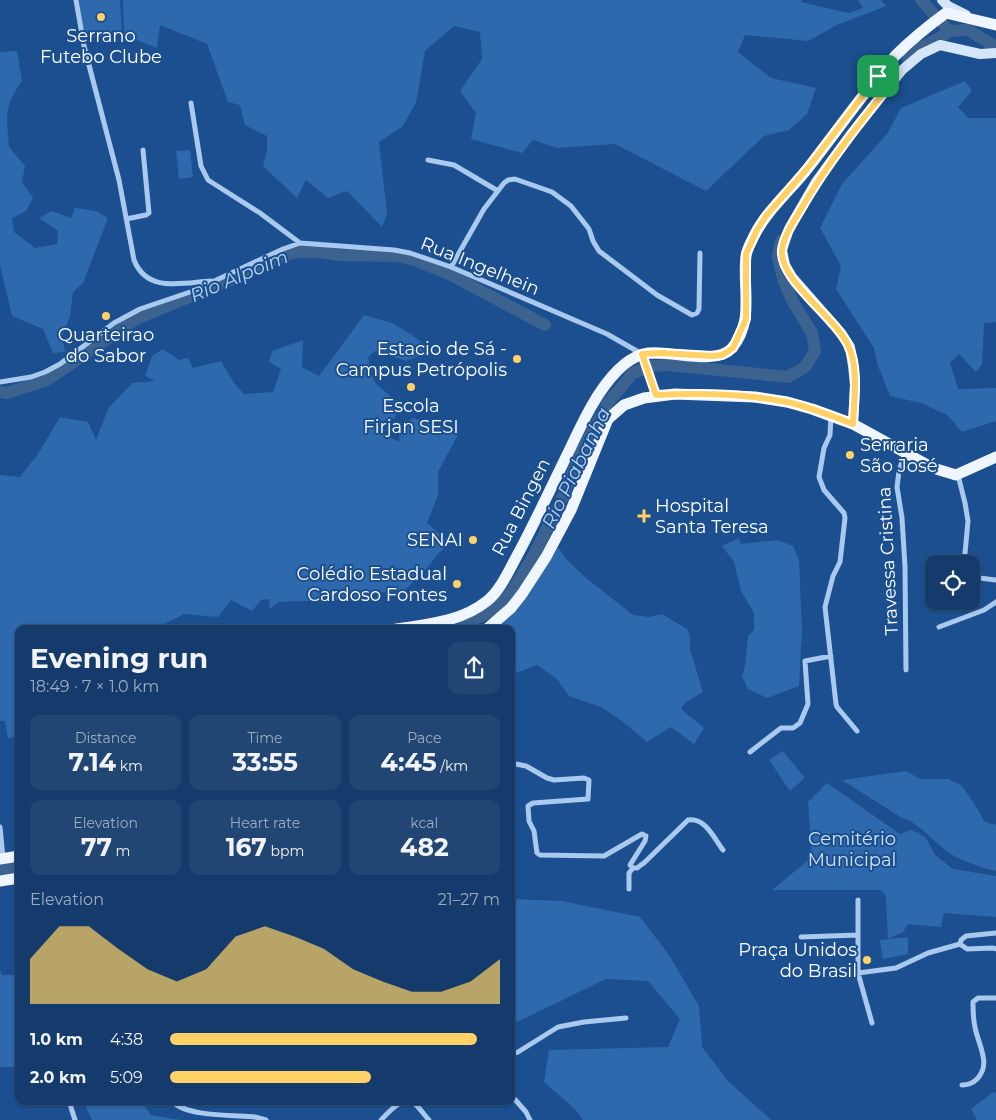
<!DOCTYPE html>
<meta charset="utf-8">
<style>
:root{--surface:#143b6b;--page:#214673;--text:#f1f3f6;--muted:#9dadc1;--line:#33557e;--accent:#ffd166}
body{margin:0;font-family:Montserrat,sans-serif;background:var(--page);color:var(--text);height:100vh;display:flex;flex-direction:column;font-size:19px;white-space:nowrap}
*{box-sizing:border-box;margin:0}
p{font-size:16px;color:var(--muted)}
.icon{flex:none;width:28px;height:28px;fill:none;stroke:currentColor;stroke-width:2;stroke-linecap:round;stroke-linejoin:round}
.map{position:relative;flex:1;overflow:hidden}
.panel{position:absolute;left:15px;top:625px;width:500px;height:480px;display:flex;flex-direction:column;background:var(--surface);border-radius:10px;box-shadow:0 1px 4px #0004,0 0 0 1px var(--line)}
.panel>*{flex:none}
.tools{position:absolute;left:925px;top:555px;display:grid;gap:10px}
.tools a{display:grid;place-items:center;width:55px;height:55px;border-radius:10px;background:var(--surface);box-shadow:0 1px 4px #0004,0 0 0 1px var(--line);font-size:25px}
.pin{position:absolute;display:grid;place-items:center;width:42px;height:42px;color:#fff;margin:-21px;border-radius:10px;box-shadow:0 2px 8px #0006}
.round{display:grid;place-items:center;flex:none;width:52px;height:52px;border-radius:10px;background:var(--page)}
.headline{display:flex;align-items:center;justify-content:space-between;height:85px;padding:0 15px}
h1{font-size:28px;font-weight:700;line-height:38px}
.figures{display:grid;grid-template-columns:repeat(3,1fr);gap:8px;height:85px;padding:5px 15px}
.figures div{display:grid;align-content:center;border-radius:10px;background:var(--page);text-align:center}
.figures b{font-size:25px;font-weight:700}
.figures small{font-size:14px;font-weight:400}
.figures p{font-size:14px}
.chart{height:140px;padding:10px 15px}
.chart p{display:flex;justify-content:space-between}
.chart svg{width:100%;height:90px;margin-top:5px;fill:var(--accent);opacity:.7}
ul{padding:0 15px;list-style:none;font-size:16px}
li{display:grid;grid-template-columns:80px 60px 1fr;align-items:center;height:38px}
li i{height:12px;border-radius:6px;background:var(--accent)}
.map>svg:first-child{display:block}
.green{fill:#2e69ad}
.lines{fill:none;stroke-linecap:round;stroke-linejoin:round}
.river{stroke:#3c6290;stroke-width:12}
.street{stroke:#a9c9ee;stroke-width:5}
.secondary{stroke:#d6e6fa;stroke-width:10}
.primary{stroke:#f0f6ff;stroke-width:11}
.route-casing{stroke:#fff;stroke-width:10}
.route{stroke:#ffd166;stroke-width:6}
.poi-dot{fill:#ffd166;stroke:#1b4f8f;stroke-width:2}
.labels{text-anchor:middle;dominant-baseline:central;stroke-width:4;stroke-linejoin:round;paint-order:stroke}
.poi-label{font-size:18px;fill:#fff;stroke:#1b4f8f;text-anchor:end}
.street-label{font-size:18px;fill:#fff;stroke:#1b4f8f}
.park-label{font-size:18px;fill:#cfe3fa;stroke:#1b4f8f}
.water-label{font-size:19px;font-style:italic;fill:#b5d3f5;stroke:#1b4f8f}
</style>
<div class="map">
<svg width="996" height="1120" viewBox="0 0 996 1120">
<rect width="100%" height="100%" fill="#1b4f8f"/>
<!-- green -->
<path class="green" d="M79 0H120L122 34 84 39Z
M123 0H802L801 2 848 13 863 8 858 0H881L886 6 837 25 808 41 745 35 738 52 771 78 816 88 807 114 789 130 764 136 706 191 615 144 557 148 533 140 522 153 471 139 476 113 460 91 482 59 480 32 454 26 425 51 416 103 402 127 379 142 387 214 382 227 347 191 328 198 306 180 297 198 263 166 267 151V136L245 125 240 105 228 102 207 44 160 25 157 48 124 35Z
M17 51 22 81C3 107 7 117 9 147L25 166 22 182 33 198 26 211 12 218 14 232 35 248 57 244 58 231 39 218 52 211 71 218 75 208 96 211 108 218 83 283 73 292 70 316 62 337 65 352 53 353 43 329 12 316 0 265V52Z
M965 81 972 91 958 107 968 118H996V322L984 323 982 364 976 372 959 354 950 363 958 389 996 388V421L962 432 947 415 921 403 890 396 878 366 874 348 836 289 841 266 820 228 842 184 887 134 901 108Z
M190 150 193 177 179 179 176 151Z
M364 315 392 323 412 335 433 351 406 361 375 351 368 357 372 376 376 384 399 403 395 418 380 422 381 432 399 442 400 427 413 418 459 433 438 472V495L427 523 450 543 437 555 427 568 405 590 379 593 360 599 279 602 270 609 269 599 261 600 252 611 231 600 218 617 184 614 155 629H19V736L8 738 5 721H0V475L20 477 38 454 60 417 88 422 96 440 108 409 132 383 155 381 145 376 152 356 163 349 179 360 188 358 193 368 221 361 234 383 244 394 273 392 281 369 269 362 272 351 303 340 302 367 319 376Z
M739 538 741 544 778 540 793 546 799 560 802 630 799 686 767 698 748 689 742 676 745 666 748 636 754 630V613L741 591 734 562 722 546Z
M558 547 567 560 586 578 633 615 649 617 662 614 687 629 690 636V649L703 692 685 703 681 709 704 728 694 744 671 727 647 742 622 721 601 707 569 696 557 679 537 665 511 675V629H495L518 609Z
M783 751 805 778 790 791 769 760Z
M906 771 920 779H948L962 786 974 803 985 822 996 825V871C984 869 954 858 945 850 931 839 919 823 902 818L842 780Z
M827 783 900 834 911 830 919 833 926 838 935 855 953 869 996 876V917L944 913 941 927 908 924 903 932 888 939 886 896 881 890H772L812 857 808 802Z
M511 899 562 901 640 917 669 955 699 1006 702 1047 728 1081 771 1120H583L575 1109 544 1082 549 1050 668 1047 680 1019 648 981 606 979 511 1025Z
M908 937V954L883 959 880 940Z
M0 970 2 975H19V1067H0Z
M993 1092 996 1093V1120H977L971 1109Z
M83 1101H141L151 1115 181 1120H92Z"/>
<g class="lines">
<!-- river -->
<path class="river" d="M921 0 949 31
M908 60 922 47 941 37 949 31 968 30 996 47
M0 392 7 393 47 380 136 319 228 281 275 259 296 252H318L339 255 397 256 414 260 449 274 545 325
M453 629 490 612 511 593 534 555 562 498 582 450 608 403 633 373 652 366 669 365 788 377 805 367 815 351 812 333 793 302 783 279 778 257 781 241
M0 870 9 869 19 865"/>
<!-- street -->
<path class="street" d="M76 0 84 46 119 180 134 260C147 293 181 283 211 281
M191 103 201 166 208 180 260 213 300 243
M428 160 454 165 498 191
M126 219 146 215 149 213 143 150
M451 267 484 209 504 183 508 180 515 179 552 192 571 206 589 229 593 241 599 251 657 295 692 315 697 313 699 309 700 253
M0 382 31 377 45 372 60 364 114 323 140 309 193 291 283 249 300 243 394 250 410 253 451 267 607 334 642 354 656 395
M831 416 830 435 824 448 819 477 824 490 844 513 845 518 840 562 833 576 825 607 836 704 837 707 857 731
M905 452 899 471 897 487 902 518 905 567 906 670
M958 475 965 503 968 521 964 564
M971 577 996 580
M939 627 984 610 996 602
M750 752 781 728H793L800 723 808 704 805 661 831 656
M511 763 526 766 547 778 554 780 584 778 589 780 588 799 533 803 528 806 529 821 534 831 537 853 540 855 604 856 642 834 646 836 645 841 630 865 633 868 629 873V889
M0 827 3 858
M633 868H637L645 862 688 820C705 817 714 838 723 850
M858 900V935
M801 937 858 935V973L872 1023
M960 944 961 940 966 936 996 933
M960 944 967 949 993 948 996 949
M858 973 896 968 928 953 960 944
M511 1054 518 1052 558 1027 584 1022 626 1018
M962 1085C968 1085 972 1084 977 1079 992 1064 978 1045 975 1027 973 1019 973 1011 973 1002L978 998H996
M511 1095 526 1112 530 1120
M69 1101 75 1120
M172 1101C186 1117 234 1115 255 1117L266 1120
M381 1120C389 1112 403 1094 415 1104 420 1108 424 1115 429 1120"/>
<!-- secondary -->
<path class="secondary" d="M942 0 948 6 966 15
M853 424 855 385 853 366 850 347 841 333 792 277 785 265 782 250 789 229 816 182 852 133 902 70 921 54 940 45 980 54 996 53"/>
<!-- primary -->
<path class="primary" d="M878 76 890 85
M396 629C428 624 461 622 487 601 501 590 510 568 519 552 536 520 551 488 567 455 581 426 595 393 618 370 625 363 634 357 643 354 666 348 716 367 732 348 755 321 742 287 746 256 747 249 751 242 754 236 767 210 790 191 808 168 837 131 864 92 895 56 911 40 928 26 946 13L996 25
M487 629 511 608 522 594 546 557 571 510 608 419 624 405 644 398 675 394 755 397 787 402 812 409 853 424 933 468 956 475 996 457
M0 859 19 856
M0 881 19 878"/>
</g>
<g class="lines">
<!-- route casing -->
<g class="route-casing">
<path id="route" d="M878 76 890 85C858 125 827 164 801 209 794 221 784 235 782 250 779 280 836 318 848 345 859 368 854 399 853 424 832 416 810 407 787 402 747 394 696 393 656 395L642 354 661 353 712 356 722 355 733 348 746 319V254L757 230 766 216 807 169Z"/>
</g>
<!-- route -->
<use href="#route" class="route"/>
</g>
<!-- markers -->
<g class="poi-dot">
<circle cx="101" cy="17" r="5"/>
<circle cx="106" cy="316" r="5"/>
<circle cx="517" cy="359" r="5"/>
<circle cx="411" cy="387" r="5"/>
<circle cx="850" cy="455" r="5"/>
<path d="M641.5 508.5h5v5h5v5h-5v5h-5v-5h-5v-5h5z"/>
<circle cx="473" cy="540" r="5"/>
<circle cx="457" cy="584" r="5"/>
<circle cx="867" cy="960" r="5"/>
</g>
<g class="labels">
<!-- poi labels -->
<g class="poi-label">
<text x="101" y="36" text-anchor="middle">Serrano<tspan x="101" dy="21">Futebo Clube</tspan></text>
<text x="106" y="335" text-anchor="middle">Quarteirao<tspan x="106" dy="21">do Sabor</tspan></text>
<text x="507" y="349">Estacio de Sá -<tspan x="507" dy="21">Campus Petrópolis</tspan></text>
<text x="411" y="406" text-anchor="middle">Escola<tspan x="411" dy="21">Firjan SESI</tspan></text>
<text x="860" y="445" text-anchor="start">Serraria<tspan x="860" dy="21">São José</tspan></text>
<text x="655" y="506" text-anchor="start">Hospital<tspan x="655" dy="21">Santa Teresa</tspan></text>
<text x="463" y="540">SENAI</text>
<text x="447" y="574">Colédio Estadual<tspan x="447" dy="21">Cardoso Fontes</tspan></text>
<text x="857" y="950">Praça Unidos<tspan x="857" dy="21">do Brasil</tspan></text>
</g>
<!-- street labels -->
<g class="street-label">
<text transform="translate(480 266) rotate(22)">Rua Ingelhein</text>
<text transform="translate(521 507) rotate(-63)">Rua Bingen</text>
<text transform="translate(888 561) rotate(-93)">Travessa Cristina</text>
</g>
<!-- park labels -->
<g class="park-label">
<text x="852" y="839">Cemitério<tspan x="852" dy="21">Municipal</tspan></text>
</g>
<!-- water labels -->
<g class="water-label">
<text transform="translate(239 276) rotate(-23)">Rio Alpoim</text>
<text transform="translate(576 468) rotate(-64)">Rio Piabanha</text>
</g>
</g>
</svg>
<div class="tools">
<a><svg class="icon" aria-label="locate" viewBox="0 0 24 24"><circle cx="12" cy="12" r="6"/><path d="M12 2v4M12 18v4M2 12h4M18 12h4"/></svg></a>
</div>
<div class="pin" style="left:878px;top:76px;background:#1e9e55"><svg class="icon" aria-label="arrive" viewBox="0 0 24 24"><path d="M6 21V4h12l-3 4 3 4H6"/></svg></div>
<section class="panel">
<div class="headline"><div><h1>Evening run</h1><p>18:49 · 7 × 1.0 km</p></div><a class="round"><svg class="icon" aria-label="share" viewBox="0 0 24 24"><path d="M12 15V3M7 8l5-5 5 5M5 13v7h14v-7"/></svg></a></div>
<div class="figures">
<div><p>Distance</p><b>7.14<small> km</small></b></div>
<div><p>Time</p><b>33:55</b></div>
<div><p>Pace</p><b>4:45<small> /km</small></b></div>
</div>
<div class="figures">
<div><p>Elevation</p><b>77<small> m</small></b></div>
<div><p>Heart rate</p><b>167<small> bpm</small></b></div>
<div><p>kcal</p><b>482</b></div>
</div>
<div class="chart"><p><span>Elevation</span>21–27 m</p>
<svg viewBox="0 0 160 44" preserveAspectRatio="none"><path d="M0 44V22L10 6L20 6L30 17L40 27L50 33L60 27L70 11L80 6L90 11L100 17L110 27L120 33L130 38L140 38L150 33L160 22V44z"/></svg>
</div>
<ul>
<li><b>1.0 km</b>4:38<i style="width:93%"></i></li>
<li><b>2.0 km</b>5:09<i style="width:61%"></i></li>
</ul>
</section>
</div>
